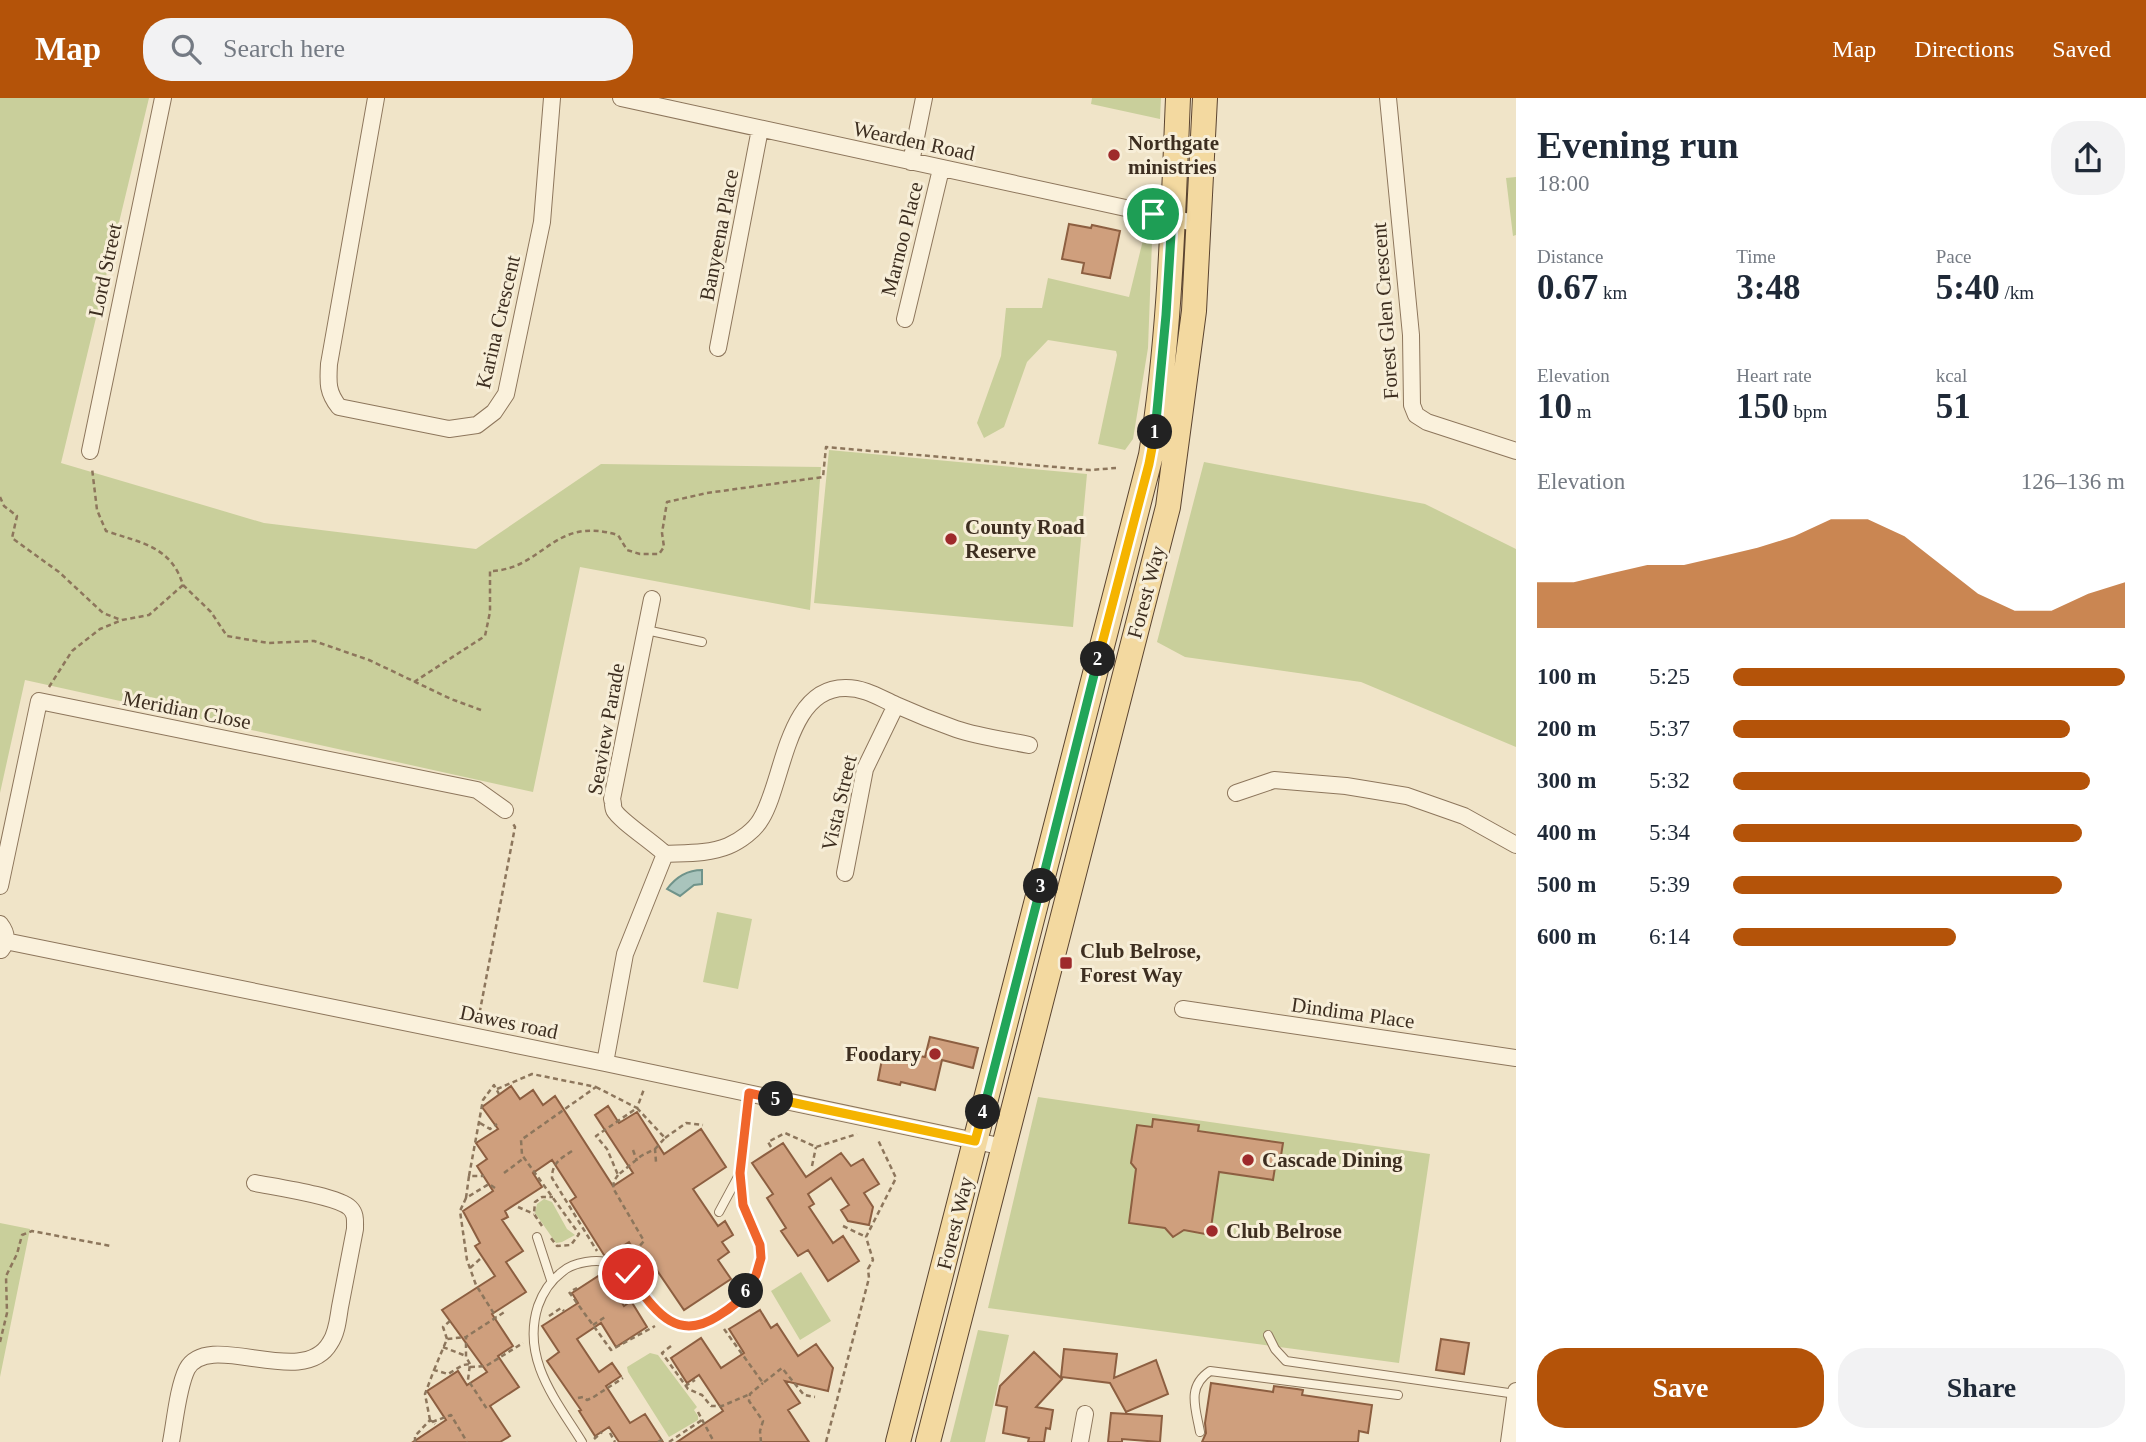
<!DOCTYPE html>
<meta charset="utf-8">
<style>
:root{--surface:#fff;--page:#f2f2f3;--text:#1f2937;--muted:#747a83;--accent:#b45309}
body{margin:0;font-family:"Times New Roman",serif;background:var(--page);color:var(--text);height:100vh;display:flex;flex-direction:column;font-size:26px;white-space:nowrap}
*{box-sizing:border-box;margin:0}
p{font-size:23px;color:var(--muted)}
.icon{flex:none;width:38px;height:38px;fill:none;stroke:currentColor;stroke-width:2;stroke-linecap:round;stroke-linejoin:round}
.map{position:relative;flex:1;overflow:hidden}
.details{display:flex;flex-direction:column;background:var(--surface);width:630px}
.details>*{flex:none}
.pin{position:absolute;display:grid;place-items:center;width:60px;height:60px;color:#fff;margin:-30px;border:4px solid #fff;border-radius:50%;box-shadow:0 2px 7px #0007}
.km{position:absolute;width:35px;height:35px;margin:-18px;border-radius:50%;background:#222;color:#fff;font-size:19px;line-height:35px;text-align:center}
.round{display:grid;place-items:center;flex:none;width:74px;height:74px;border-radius:28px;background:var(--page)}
.overview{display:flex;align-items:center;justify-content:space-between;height:119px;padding:0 21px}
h1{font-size:38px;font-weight:700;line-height:52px}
.figures{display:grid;grid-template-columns:repeat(3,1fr);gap:10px;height:119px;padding:7px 21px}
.figures div{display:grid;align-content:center}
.figures b{font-size:35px;font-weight:700}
.figures small{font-size:19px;font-weight:400}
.figures p{font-size:19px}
.chart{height:196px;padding:14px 21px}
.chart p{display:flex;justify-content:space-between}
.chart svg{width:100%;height:126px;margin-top:7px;fill:var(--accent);opacity:.7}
.button{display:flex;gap:14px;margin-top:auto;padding:14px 21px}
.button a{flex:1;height:80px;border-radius:28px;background:var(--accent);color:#fff;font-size:28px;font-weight:700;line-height:80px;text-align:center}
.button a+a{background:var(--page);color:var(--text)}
ul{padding:0 21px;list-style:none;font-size:23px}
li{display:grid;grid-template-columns:112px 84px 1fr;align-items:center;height:52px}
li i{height:18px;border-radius:9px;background:var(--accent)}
header{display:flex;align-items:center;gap:42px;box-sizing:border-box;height:98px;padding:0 35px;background:var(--accent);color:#fff}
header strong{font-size:33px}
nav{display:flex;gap:38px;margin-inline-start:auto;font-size:24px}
.search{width:490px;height:63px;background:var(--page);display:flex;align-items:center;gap:18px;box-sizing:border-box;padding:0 24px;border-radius:28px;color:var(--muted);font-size:26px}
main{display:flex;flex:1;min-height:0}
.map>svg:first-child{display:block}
.green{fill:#c9cf9b}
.water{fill:#a9c4bc;stroke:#6f938a;stroke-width:2}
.building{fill:#cf9f7d;stroke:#8d5f41;stroke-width:2}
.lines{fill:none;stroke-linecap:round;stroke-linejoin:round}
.service-casing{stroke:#8d765c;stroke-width:10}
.minor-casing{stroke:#8d765c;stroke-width:18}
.primary-casing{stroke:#5b4430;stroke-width:26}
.path{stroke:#8d765c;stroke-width:2.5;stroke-dasharray:5 3.5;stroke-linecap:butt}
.service{stroke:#faf1dc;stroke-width:8}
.minor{stroke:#faf1dc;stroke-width:16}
.primary{stroke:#f3d9a0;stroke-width:24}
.split-1-casing{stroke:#fff;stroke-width:14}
.split-2-casing{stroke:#fff;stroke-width:14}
.split-3-casing{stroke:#fff;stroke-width:14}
.split-4-casing{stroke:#fff;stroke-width:14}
.split-5-casing{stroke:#fff;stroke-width:14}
.split-6-casing{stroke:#fff;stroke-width:14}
.split-7-casing{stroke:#fff;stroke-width:14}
.split-1{stroke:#22a559;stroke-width:9}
.split-2{stroke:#f5b400;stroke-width:9}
.split-3{stroke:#22a559;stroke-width:9}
.split-4{stroke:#22a559;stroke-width:9}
.split-5{stroke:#f5b400;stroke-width:9}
.split-6{stroke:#f0652b;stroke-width:9}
.split-7{stroke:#f0652b;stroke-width:9}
.poi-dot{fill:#9e2a2b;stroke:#f7eed8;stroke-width:2.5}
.labels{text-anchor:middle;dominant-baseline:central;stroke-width:6;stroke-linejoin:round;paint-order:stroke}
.street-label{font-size:21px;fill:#3d2e20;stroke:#f7eed8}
.poi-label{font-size:21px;font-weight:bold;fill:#3d2e20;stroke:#f7eed8;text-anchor:start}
</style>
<header>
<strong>Map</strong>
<div class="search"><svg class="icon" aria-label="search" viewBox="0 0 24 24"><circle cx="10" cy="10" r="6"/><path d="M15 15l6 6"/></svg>Search here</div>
<nav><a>Map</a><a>Directions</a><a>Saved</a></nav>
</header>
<main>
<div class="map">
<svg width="1516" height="1344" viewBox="0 0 1516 1344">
<rect width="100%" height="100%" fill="#f0e4c8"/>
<!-- green -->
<path class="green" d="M0 0H149L61 365 264 425 476 451 601 366 821 369 810 512 580 469 533 694 25 582 0 695Z
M1092 0H1161L1160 21 1091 6Z
M1516 79V137L1513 138 1506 80Z
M1143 142 1152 143 1148 250 1133 341 1125 352 1098 346 1117 257 1116 253 1048 242 1027 264 1004 329 984 340 977 325 1001 258 1006 210H1042L1048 180 1129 199Z
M829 352 1087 376 1073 529 814 505Z
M1204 364 1425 406 1516 451V649L1361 584 1185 559 1157 544Z
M717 814 752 821 738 891 703 884Z
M1038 999 1430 1056 1399 1265 988 1210Z
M544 1101 552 1104 567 1131 575 1137 562 1144 556 1145 535 1115 537 1106Z
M0 1125 30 1131 0 1279Z
M801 1174 831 1223 800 1242 771 1193Z
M978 1232 1009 1237 985 1344H950Z
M650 1255 658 1257 697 1309 694 1312 698 1318V1322L669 1339 628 1274 627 1269Z"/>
<!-- water -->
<path class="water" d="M702 772V786L694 787 680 798 667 791C676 779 687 772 702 772Z"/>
<!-- building -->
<path class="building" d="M1069 126 1091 130 1092 127 1120 133 1110 180 1082 175 1084 165 1062 161Z
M930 939 978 950 973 970 942 962 935 992 901 984 900 987 878 982 884 951 925 959Z
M511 988 520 1001 533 992 543 1007 555 998 613 1088 633 1075 595 1017 608 1008 619 1025 637 1014 664 1056 701 1031 726 1069 693 1091 718 1128 725 1123 733 1137 722 1144 729 1154 718 1162 731 1181 684 1212 654 1168 648 1173 629 1144 607 1158 604 1157 570 1103 576 1099 552 1062 533 1075 542 1089 505 1113 508 1119 502 1122 523 1153 506 1164 526 1194 492 1216 513 1248 498 1258 519 1289 490 1308 510 1338 500 1344H413L446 1322 427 1293 458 1273 467 1287 487 1274 442 1212 495 1178 475 1148 480 1145 463 1113 493 1093 477 1068 487 1061 476 1045 498 1031 482 1009Z
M1153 1021 1199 1027 1198 1033 1283 1045 1280 1064 1276 1063 1273 1082 1219 1074 1211 1130 1205 1136 1184 1132 1173 1139 1165 1130 1129 1125 1136 1071 1131 1065 1137 1027 1152 1029Z
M783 1045 806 1079 841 1055 851 1068 863 1061 879 1086 864 1095 873 1109 869 1127 848 1123 841 1112 849 1107 831 1080 808 1096 814 1106 809 1109 833 1145 843 1138 859 1163 828 1183 808 1152 798 1158 781 1133 786 1130 767 1100 773 1096 752 1065Z
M603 1175 624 1208 631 1203 647 1229 616 1249 601 1225 577 1241 599 1274 612 1265 621 1278 606 1288 630 1325 645 1316 663 1344H619L609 1329 595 1338 579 1313 581 1312 547 1263 559 1254 542 1228 578 1205 572 1195Z
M760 1212 771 1230 777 1226 798 1258 816 1246 833 1270 828 1293 785 1283 800 1305 788 1312 809 1344H677L723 1313 699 1277 687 1285 671 1260 701 1240 721 1270 744 1255 729 1231Z
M1441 1241 1469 1245 1464 1276 1436 1272Z
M1064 1251 1117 1256 1114 1280 1156 1262 1168 1296 1126 1314 1110 1285 1061 1279Z
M1034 1254 1062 1281 1036 1309 1053 1312 1050 1331 1046 1330 1044 1344H1028L1029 1340 1003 1335 1007 1309 996 1307 1000 1288Z
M1211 1285 1273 1294 1274 1288 1297 1291 1303 1292 1302 1297 1372 1307 1368 1335 1359 1333 1358 1344H1202L1206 1335 1205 1325Z
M1111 1315 1162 1318 1160 1344 1122 1341V1344H1108Z"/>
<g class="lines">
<!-- service casing -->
<g class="service-casing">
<path id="service" d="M646 532 702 544
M719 1114 740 1075
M537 1139 551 1182
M1268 1237 1275 1251 1286 1263 1516 1296
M1200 1334C1196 1311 1186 1289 1210 1273L1398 1297
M582 1344C556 1302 521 1261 538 1208 543 1194 550 1183 562 1174 573 1164 598 1160 612 1166 645 1178 649 1225 688 1229 707 1231 735 1210 746 1195 777 1149 751 1147 743 1106 741 1097 740 1084 740 1074 740 1048 745 1021 749 995"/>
</g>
<!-- minor casing -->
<g class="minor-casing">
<path id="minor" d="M376 0 329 266C328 284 327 294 339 309L449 331 477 327 494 314 506 296 542 124 552 0
M621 0 1199 126
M1388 0 1411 237 1412 307 1416 317 1427 324 1516 353
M911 64 924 0
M905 221 941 71
M718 250 760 31
M90 353 163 0
M652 501 612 701C613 702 613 711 614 712 619 722 654 745 665 756 686 755 709 756 728 748 740 743 755 732 761 721 784 684 786 589 846 590 865 590 880 600 896 607 916 616 936 624 956 631 980 639 1005 642 1029 647
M1236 695 1274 682 1346 688 1407 698 1464 718 1516 747
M845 775 865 671 896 607
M0 788 39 603 477 692 505 712
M0 826C7 835 8 843 1 852
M5 843 605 965 1004 1049
M1183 911 1516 960
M605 965 625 856 665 756
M171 1344C175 1323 178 1289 187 1271 209 1231 303 1292 330 1245 337 1235 338 1221 340 1209 345 1183 350 1157 355 1131 355 1122 356 1116 350 1110 338 1098 275 1089 255 1085
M1080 1344 1085 1316
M1509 1344 1516 1293"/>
</g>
<!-- primary casing -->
<g class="primary-casing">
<path id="primary" d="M898 1344 1151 357C1170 240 1173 119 1178 0
M928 1344 1168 409 1194 213 1205 0"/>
</g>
<!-- path -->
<path class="path" d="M0 399 4 408 17 418 12 440 59 474 103 515 121 522
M183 487 211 514 227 538 268 545 314 543 369 562 451 601 481 612
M414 584 485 538 490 514V473C544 472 552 417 618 437L627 452 640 456H659L664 449 662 435 667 404 707 395 823 379 826 349 1090 372 1116 370
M49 589 72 553 100 531 122 522 149 517 183 487C171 448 141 445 106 433L97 412 92 370
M478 923 515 729 512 724
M596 989 637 1010 644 991
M497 991 532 976 596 989 521 1042 522 1057 579 1136 571 1147 557 1148 550 1139
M480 1025 490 1031 497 1026
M665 1040 686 1025 703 1027
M771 1049 768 1044 785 1035 816 1049 857 1036
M655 1051 665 1040 637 1010 596 1038 607 1051 618 1077 641 1058 655 1051 656 1064
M633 1052 637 1063
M572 1053C560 1061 552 1065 552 1080L597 1153
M812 1068 816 1049
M504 1075 524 1060
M618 1077 614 1083 613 1090 644 1143 627 1162
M469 1078 483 1002 494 987 499 996
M495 1090 489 1086 466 1100 460 1113 467 1162 476 1187 496 1219
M466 1100 469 1078H484
M518 1109 534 1116
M542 1128 534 1116 535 1104 542 1099H553
M843 1128 866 1139
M470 1170 480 1161
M573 1192 577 1190
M569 1194 611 1252 655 1228
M549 1218 561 1210 564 1213
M593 1227 605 1219
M724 1231 763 1285 782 1270 804 1297 815 1299
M447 1241 443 1229 450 1223
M0 1244 7 1215 6 1178 17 1156 22 1137 32 1133 111 1148
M671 1248 662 1255 688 1291 702 1297 711 1308H722L750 1296
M443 1249 466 1258
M470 1266 466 1259V1239L506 1213
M470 1269 486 1268 523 1245
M434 1272 447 1241 466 1239
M685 1288 695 1282
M578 1300 583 1299 587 1302 592 1300 623 1280
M698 1314 714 1344
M430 1322 425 1296 434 1272 448 1276 463 1267 470 1266 468 1282 487 1311
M432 1324 451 1317 467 1344
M610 1335 615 1344
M594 1341 602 1334
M415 1344V1338L430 1322 435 1326
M658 1344 664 1340
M669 1344 702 1322
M761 1344 760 1333 763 1323 749 1303 750 1296 763 1285
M826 1344 869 1180 868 1171 873 1162 866 1139 896 1080 878 1042"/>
<!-- service -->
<use href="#service" class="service"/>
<!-- minor -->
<use href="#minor" class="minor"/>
<!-- primary -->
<use href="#primary" class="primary"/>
</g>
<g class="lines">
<!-- split-1 casing -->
<g class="split-1-casing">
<path id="split-1" d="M1153 116 1172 120 1166 217 1155 334"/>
</g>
<!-- split-2 casing -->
<g class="split-2-casing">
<path id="split-2" d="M1098 561 1149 366 1155 334"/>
</g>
<!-- split-3 casing -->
<g class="split-3-casing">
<path id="split-3" d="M1041 788 1098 561"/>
</g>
<!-- split-4 casing -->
<g class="split-4-casing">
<path id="split-4" d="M983 1014 1041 788"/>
</g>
<!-- split-5 casing -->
<g class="split-5-casing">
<path id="split-5" d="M776 1001 975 1043 983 1014"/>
</g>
<!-- split-6 casing -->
<g class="split-6-casing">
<path id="split-6" d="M746 1193 756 1177 761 1160 760 1147 743 1107 740 1075 749 995 776 1001"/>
</g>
<!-- split-7 casing -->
<g class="split-7-casing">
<path id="split-7" d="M628 1176C652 1207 673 1247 718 1218 728 1212 740 1204 746 1193"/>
</g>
<!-- split-1 -->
<use href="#split-1" class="split-1"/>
<!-- split-2 -->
<use href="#split-2" class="split-2"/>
<!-- split-3 -->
<use href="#split-3" class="split-3"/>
<!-- split-4 -->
<use href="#split-4" class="split-4"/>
<!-- split-5 -->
<use href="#split-5" class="split-5"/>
<!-- split-6 -->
<use href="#split-6" class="split-6"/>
<!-- split-7 -->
<use href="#split-7" class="split-7"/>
</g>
<!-- markers -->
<g class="poi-dot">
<circle cx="1114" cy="57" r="7"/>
<circle cx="951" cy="441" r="7"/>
<rect x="1059" y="858" width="14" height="14" rx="3.5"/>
<circle cx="935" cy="956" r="7"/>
<circle cx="1248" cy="1062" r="7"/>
<circle cx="1212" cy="1133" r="7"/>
</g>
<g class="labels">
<!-- street labels -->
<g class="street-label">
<text transform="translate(914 43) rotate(12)">Wearden Road</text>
<text transform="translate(719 137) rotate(-79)">Banyeena Place</text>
<text transform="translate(902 141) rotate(-76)">Marnoo Place</text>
<text transform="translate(105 172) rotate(-78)">Lord Street</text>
<text transform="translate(1385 213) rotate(-94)">Forest Glen Crescent</text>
<text transform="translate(498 224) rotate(-77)">Karina Crescent</text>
<text transform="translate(1146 494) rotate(-75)">Forest Way</text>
<text transform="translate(187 612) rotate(11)">Meridian Close</text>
<text transform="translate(606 631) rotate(-80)">Seaview Parade</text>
<text transform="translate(839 705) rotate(-77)">Vista Street</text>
<text transform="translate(1353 915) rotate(8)">Dindima Place</text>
<text transform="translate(509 924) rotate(12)">Dawes road</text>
<text transform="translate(955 1125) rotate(-76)">Forest Way</text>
</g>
<!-- poi labels -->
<g class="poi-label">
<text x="1128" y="45">Northgate<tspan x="1128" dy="24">ministries</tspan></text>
<text x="965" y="429">County Road<tspan x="965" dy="24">Reserve</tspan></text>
<text x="1080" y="853">Club Belrose,<tspan x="1080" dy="24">Forest Way</tspan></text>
<text x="921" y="956" text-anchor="end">Foodary</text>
<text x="1262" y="1062">Cascade Dining</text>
<text x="1226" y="1133">Club Belrose</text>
</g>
</g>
</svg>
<div class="pin" style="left:1153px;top:116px;background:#1e9e55"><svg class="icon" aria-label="arrive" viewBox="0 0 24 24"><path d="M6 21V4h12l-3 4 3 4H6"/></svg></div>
<div class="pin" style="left:628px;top:1176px;background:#d93025"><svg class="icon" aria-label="check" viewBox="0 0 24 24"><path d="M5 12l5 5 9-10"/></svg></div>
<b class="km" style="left:1155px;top:334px">1</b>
<b class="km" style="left:1098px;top:561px">2</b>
<b class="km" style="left:1041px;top:788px">3</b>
<b class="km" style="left:983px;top:1014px">4</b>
<b class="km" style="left:776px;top:1001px">5</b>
<b class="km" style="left:746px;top:1193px">6</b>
</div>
<section class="details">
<div class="overview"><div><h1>Evening run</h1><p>18:00</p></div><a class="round"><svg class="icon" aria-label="share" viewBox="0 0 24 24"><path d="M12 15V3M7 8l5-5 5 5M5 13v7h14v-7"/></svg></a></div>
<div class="figures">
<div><p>Distance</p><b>0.67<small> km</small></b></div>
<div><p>Time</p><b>3:48</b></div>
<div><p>Pace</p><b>5:40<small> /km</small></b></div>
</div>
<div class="figures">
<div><p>Elevation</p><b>10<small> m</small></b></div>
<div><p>Heart rate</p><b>150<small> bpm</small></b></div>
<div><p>kcal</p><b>51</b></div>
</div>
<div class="chart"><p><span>Elevation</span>126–136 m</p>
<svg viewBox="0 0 160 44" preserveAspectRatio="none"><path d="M0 44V28L10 28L20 25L30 22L40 22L50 19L60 16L70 12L80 6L90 6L100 12L110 22L120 32L130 38L140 38L150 32L160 28V44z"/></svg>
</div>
<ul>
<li><b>100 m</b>5:25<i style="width:100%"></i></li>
<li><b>200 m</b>5:37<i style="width:86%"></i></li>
<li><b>300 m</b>5:32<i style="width:91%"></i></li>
<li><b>400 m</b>5:34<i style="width:89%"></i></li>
<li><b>500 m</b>5:39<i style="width:84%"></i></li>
<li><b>600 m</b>6:14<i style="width:57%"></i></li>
</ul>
<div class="button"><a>Save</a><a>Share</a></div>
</section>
</main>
